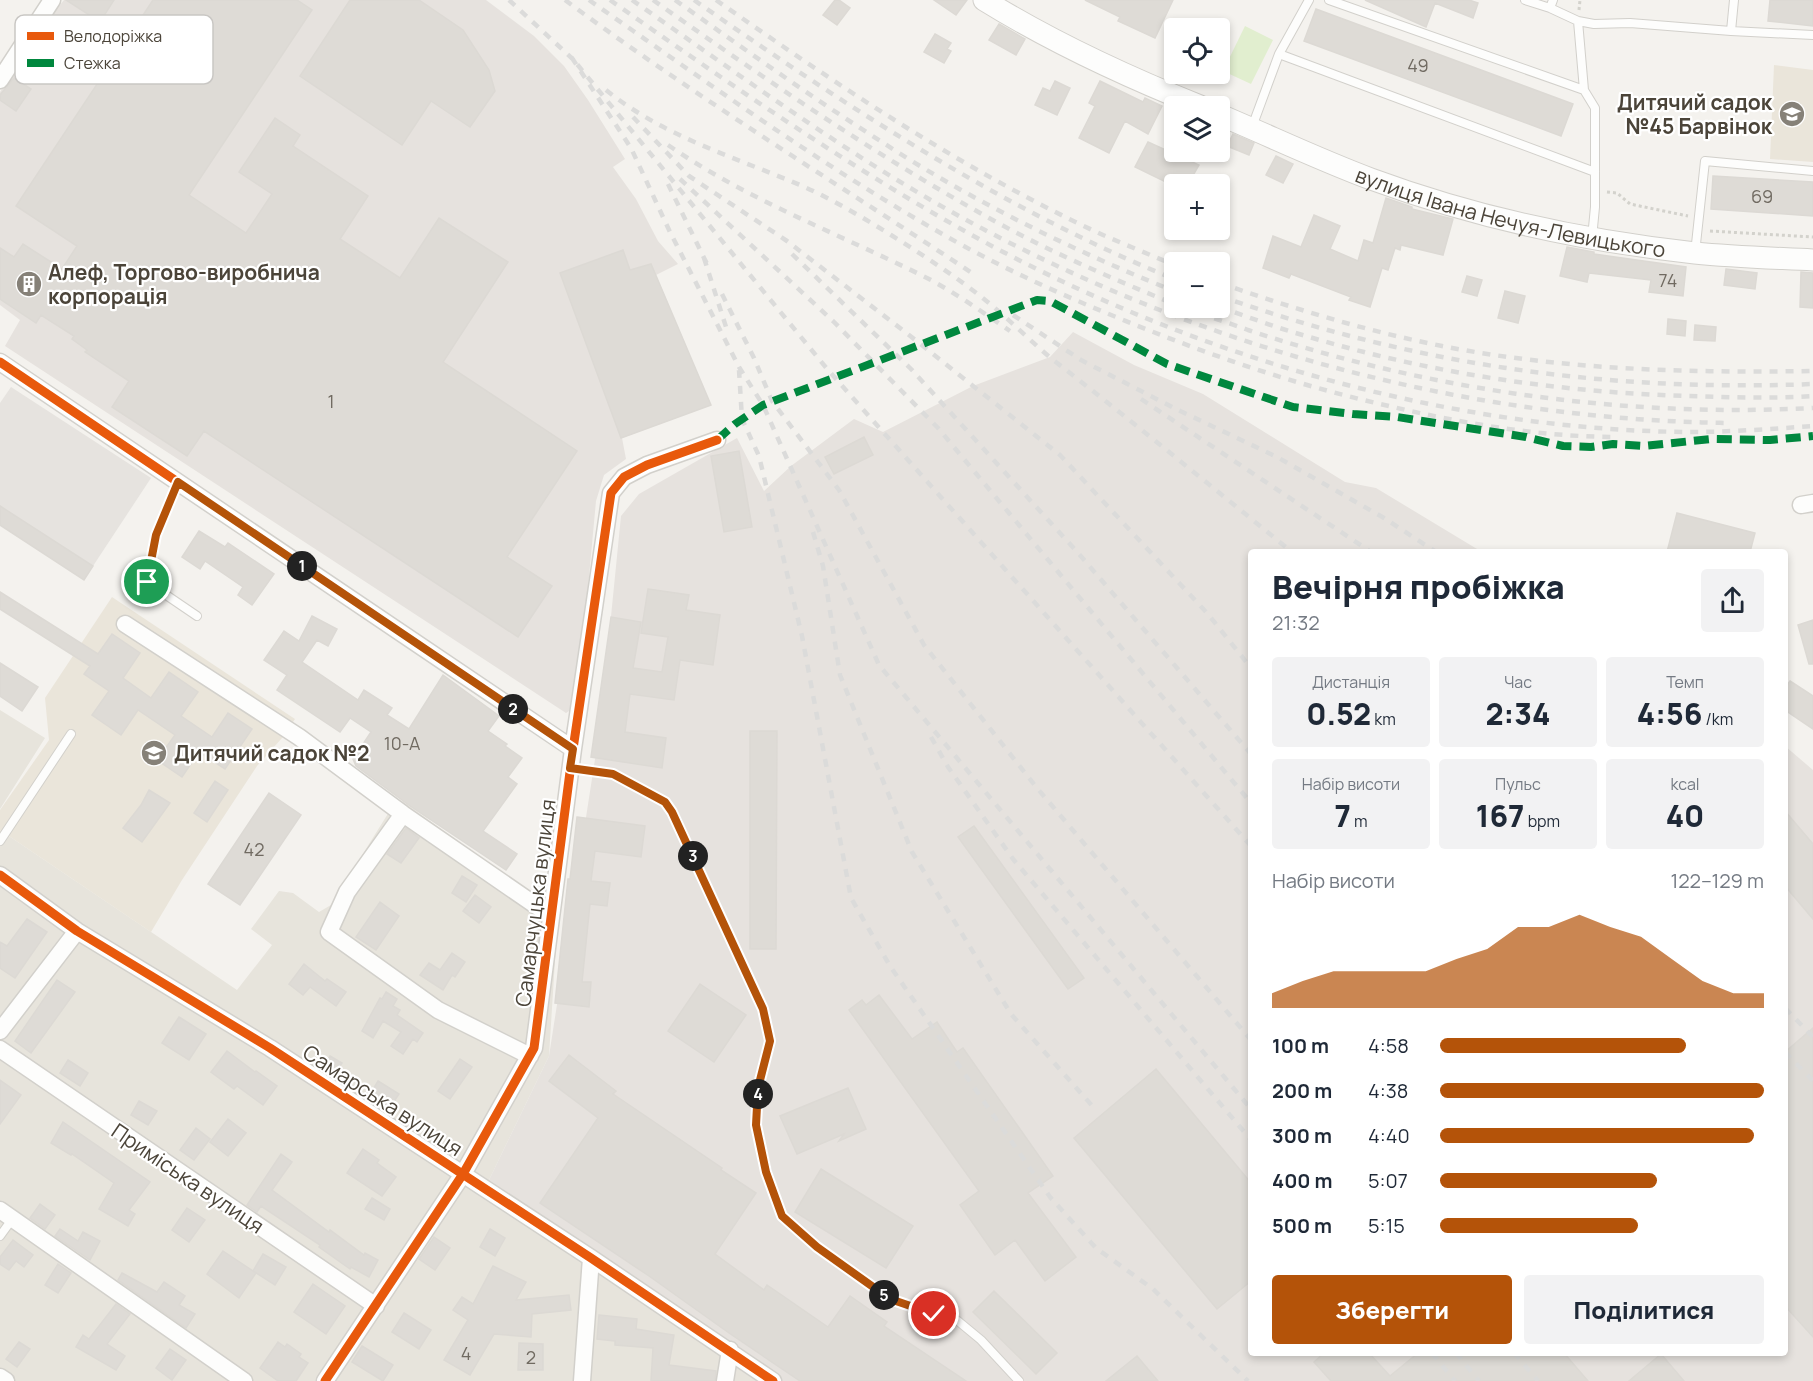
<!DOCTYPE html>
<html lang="uk">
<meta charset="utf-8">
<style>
:root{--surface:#fff;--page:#f2f2f3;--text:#1f2937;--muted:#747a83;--accent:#b45309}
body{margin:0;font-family:Manrope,sans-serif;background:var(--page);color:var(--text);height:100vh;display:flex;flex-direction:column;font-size:22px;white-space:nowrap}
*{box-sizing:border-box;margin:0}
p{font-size:20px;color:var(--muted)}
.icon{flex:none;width:33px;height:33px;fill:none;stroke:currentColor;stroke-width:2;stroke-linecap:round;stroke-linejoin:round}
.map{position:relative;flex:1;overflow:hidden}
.details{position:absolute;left:1248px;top:549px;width:540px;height:807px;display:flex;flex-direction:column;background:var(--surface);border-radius:6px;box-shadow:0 3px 9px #0003}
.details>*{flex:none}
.tools{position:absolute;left:1164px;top:18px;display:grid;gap:12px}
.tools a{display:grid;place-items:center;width:66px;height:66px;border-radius:6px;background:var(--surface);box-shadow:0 3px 9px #0003;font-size:30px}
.pin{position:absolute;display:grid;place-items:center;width:51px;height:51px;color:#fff;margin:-26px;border:3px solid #fff;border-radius:50%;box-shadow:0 2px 6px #0007}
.km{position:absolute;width:30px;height:30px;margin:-15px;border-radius:50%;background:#222;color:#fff;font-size:16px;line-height:30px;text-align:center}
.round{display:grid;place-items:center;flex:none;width:63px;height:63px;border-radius:6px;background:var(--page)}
.head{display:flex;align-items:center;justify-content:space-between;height:102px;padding:0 24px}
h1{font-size:33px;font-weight:800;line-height:45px}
.stats{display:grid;grid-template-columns:repeat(3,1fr);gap:9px;height:102px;padding:6px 24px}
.stats div{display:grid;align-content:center;border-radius:6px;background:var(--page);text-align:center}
.stats b{font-size:30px;font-weight:800}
.stats small{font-size:16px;font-weight:400}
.stats p{font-size:16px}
.chart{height:168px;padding:12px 24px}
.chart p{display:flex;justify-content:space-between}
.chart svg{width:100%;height:108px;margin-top:6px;fill:var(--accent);opacity:.7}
.cta{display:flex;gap:12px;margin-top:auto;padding:12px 24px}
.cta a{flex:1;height:69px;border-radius:6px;background:var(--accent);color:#fff;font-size:24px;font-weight:800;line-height:69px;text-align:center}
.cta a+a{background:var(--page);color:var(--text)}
ul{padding:0 24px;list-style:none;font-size:20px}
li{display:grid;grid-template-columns:96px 72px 1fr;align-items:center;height:45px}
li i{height:15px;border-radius:8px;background:var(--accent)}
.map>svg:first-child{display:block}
.residential{fill:#e7e4dc}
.industrial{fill:#e6e2de}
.education{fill:#eae5da}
.green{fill:#e1eecf}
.parking{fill:#e6e3df}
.building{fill:#dedbd6;stroke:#dcd9d4;stroke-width:1.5}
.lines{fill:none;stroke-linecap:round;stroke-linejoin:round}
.service-casing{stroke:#d2d0cb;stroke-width:10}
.minor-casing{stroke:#d2d0cb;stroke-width:19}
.tertiary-casing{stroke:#d2d0cb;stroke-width:23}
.path{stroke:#d3d2cc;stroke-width:3;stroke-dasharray:3 3;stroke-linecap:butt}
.service{stroke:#fdfdfc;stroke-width:8}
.minor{stroke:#fdfdfc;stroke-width:16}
.tertiary{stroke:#fdfdfc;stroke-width:21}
.rail{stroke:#dbdbda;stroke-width:4.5;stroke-dasharray:8 8;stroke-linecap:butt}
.quiet{stroke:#00873e;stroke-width:8;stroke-dasharray:15 8;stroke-linecap:butt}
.cycleway-casing{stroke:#fff;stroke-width:13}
.cycleway{stroke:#e8590c;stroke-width:9}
.route-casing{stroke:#fff;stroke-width:12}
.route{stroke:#b45309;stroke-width:8}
.labels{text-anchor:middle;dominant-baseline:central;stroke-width:4.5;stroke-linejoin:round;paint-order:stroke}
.number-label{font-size:18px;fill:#706a61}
.poi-label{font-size:21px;font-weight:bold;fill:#4b4439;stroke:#fff;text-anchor:start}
.street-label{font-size:21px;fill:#4b4439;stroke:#fff}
.key{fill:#fff;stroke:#c9c7c4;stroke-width:1.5}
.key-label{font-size:16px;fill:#4b4439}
</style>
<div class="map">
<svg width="1813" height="1381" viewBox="0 0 1813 1381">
<rect width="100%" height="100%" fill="#f4f2ee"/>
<!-- residential -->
<path class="residential" d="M0 710 45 738 0 809Z
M402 801 558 912 549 1056 489 1180 781 1381H0V830L237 990 272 945 251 929 279 891 293 893 319 912 331 905 389 812Z"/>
<!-- industrial -->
<path class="industrial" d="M64 0H486L534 36 564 66 588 100 625 159 613 167 636 199 658 241 678 264 656 275 711 405 622 438 626 459 604 475 596 501 577 706 566 713 5 346 20 320 0 305V92L41 29Z
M1073 332 1134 365 1203 394 1345 482 1376 488 1482 552H1251V1353H1785V746L1813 770V1381H781L489 1180 549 1056 600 727 621 516 639 494 737 438 764 491 791 466 854 419 883 432 973 386 1050 357Z"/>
<!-- education -->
<path class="education" d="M1774 65 1813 70V162L1770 159Z
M112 597 295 719 282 738 257 766 182 880 151 932 0 830V810L49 740 45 698Z"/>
<!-- green -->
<path class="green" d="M1245 26 1273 40 1251 84 1223 71Z"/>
<!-- parking -->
<path class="parking" d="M11 387 151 478 93 566 0 506V403Z"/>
<!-- building -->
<path class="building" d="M66 0H114L100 22Z
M153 0H297L312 10 189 195 246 233 272 194 239 172 275 118 300 135 293 146 368 196 340 239 400 278 439 218 508 262 443 362 577 451 507 557 552 586 518 637 204 431 187 456 112 407 129 381 85 352 87 350 72 339 74 336 41 315 36 323 0 299V248L14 257 23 244 62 269 77 246 16 206Z
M350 0H419L463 30 489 70 495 91 470 127 431 101 402 145 300 76Z
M835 0H839L850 8 837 25 823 15Z
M934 0H967L956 15Z
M1085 0H1173L1155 38 1118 21 1120 17Z
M1365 0H1469L1478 3 1473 18 1435 3 1426 27Z
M1770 0H1813V26L1768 21Z
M1316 9 1573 104 1561 136 1304 41Z
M999 24 1025 39 1016 55 989 40Z
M935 34 951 43 947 49 951 51 944 63 924 52Z
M14 78 31 89 16 111 0 100V95Z
M1055 81 1070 88 1057 115 1035 105 1043 88 1050 91Z
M1100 81 1143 102 1145 98 1162 106 1148 134 1125 121 1109 153 1079 138 1095 106 1089 103Z
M1233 134 1254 143 1249 155 1227 146Z
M1148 142 1199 165 1188 184H1170L1135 167Z
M1276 156 1293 164 1283 183 1266 175Z
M1713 176 1813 182V216L1711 209Z
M1386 198 1412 207V209L1453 219 1443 255 1401 245 1400 250 1395 248 1388 270 1382 268 1370 307 1349 300 1351 297 1291 274 1289 278 1263 268 1273 236 1301 247 1314 215 1340 226 1330 249 1358 261 1364 240 1373 243Z
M1567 247 1594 252V254L1686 267 1683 296 1649 292 1651 280 1589 273 1587 282 1560 276Z
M623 250 630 270 651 264 711 405 621 438 560 273Z
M1726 269 1757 273 1755 289 1724 285Z
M1801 272 1813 273V308L1800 307Z
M1467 276 1482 280 1477 296 1462 292Z
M1505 291 1525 296 1518 323 1498 318Z
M1668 319 1686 321 1685 336 1667 334Z
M1695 325 1716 327 1715 341 1694 340Z
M864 437 873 455 834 474 825 457Z
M739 451 752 527 724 532 711 456Z
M0 506 93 566 84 580 0 525Z
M1677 513 1755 533 1750 552H1667Z
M199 531 225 547 228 543 274 574 252 605 238 595 243 587 205 561 200 569 182 557Z
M648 589 689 595 686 610 720 615 713 665 680 660 674 700 630 694 625 732 666 738 662 768 591 757 611 617 641 622 633 668 662 672 668 637 641 633Z
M0 592 98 654 112 634 140 653 123 678 151 698 169 672 198 692 181 716 212 737 228 713 252 729 225 769 199 752 182 777 157 760 175 735 138 710 121 735 92 715 109 691 84 674 90 666 0 609Z
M312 616 337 629 328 646 317 640 302 662 358 700 364 690 392 708 387 715 409 729 443 675 499 716 488 731 507 744 505 746 522 758 508 777 517 784 483 831 517 854 506 870 410 806 356 766 353 759 371 732 350 718 340 732 277 690 287 675 264 660 284 631 299 641Z
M1813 620V664H1809L1798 625Z
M0 663 38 687 22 711 0 696Z
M1790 681 1813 696V729L1785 710V688Z
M750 731H777L776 949H750Z
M215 781 228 790 207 822 194 813Z
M149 790 170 803 142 842 123 828 141 805Z
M269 793 301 815 240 905 208 884Z
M1785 811 1813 844V919L1785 886Z
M577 817 645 826 641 857 595 851 591 881 610 883 607 906 590 904 582 982H591L589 1007 555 1003 568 879H570Z
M974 826 1084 978 1068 989 958 837Z
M406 828 419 838 401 863 387 854Z
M462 876 477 885 466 902 452 893Z
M475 895 491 907 479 923 463 911Z
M380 902 399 916 376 950 356 937Z
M27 919 47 932 15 978 0 968V942L7 946Z
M452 953 465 962 455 977 452 975 443 990 420 975 429 963 440 970Z
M304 964 325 981 327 979 346 992 336 1006 310 987 303 995 289 984Z
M57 980 75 992 31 1053 15 1041Z
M700 984 746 1015 714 1062 668 1031Z
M386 992 397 999 393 1006 400 1010 397 1015 423 1033 417 1042 413 1039 403 1054 391 1046 401 1032 383 1021 373 1038 362 1031 380 998 382 999Z
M879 995 912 1039 937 1022 957 1052 963 1048 1053 1176 1028 1193 1076 1257 1045 1281 1015 1240 995 1255 960 1205 979 1191 849 1010 862 1000 866 1005Z
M179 1017 206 1034 189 1060 162 1043Z
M1813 1028V1337L1785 1306V1052Z
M227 1051 255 1072 256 1071 277 1086 263 1105 237 1086 234 1089 211 1072Z
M569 1055 616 1091 613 1094 722 1168 721 1170 756 1193 715 1254 764 1290 767 1285 828 1327 850 1296 887 1322 884 1326 966 1381H800L729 1333 649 1276 540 1203 598 1118 549 1081Z
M330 1056 342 1063 333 1077 322 1070Z
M460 1059 472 1067 450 1099 438 1091Z
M68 1060 88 1073 80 1086 60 1073Z
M1156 1069 1251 1183V1281L1217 1309 1074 1138Z
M0 1080 21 1095 0 1124Z
M378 1081 399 1094 389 1109 369 1096Z
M848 1088 866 1129 839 1141 844 1134 797 1154 780 1116Z
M139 1101 157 1111 148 1125 131 1115Z
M228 1119 246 1133 228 1156 210 1142Z
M63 1122 150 1182 129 1210 135 1214 128 1226 99 1209 114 1183 72 1154 71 1155 51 1143Z
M196 1128 210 1139 194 1160 180 1150Z
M363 1149 379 1160 377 1163 396 1177 382 1196 347 1173Z
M281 1154 292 1162 272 1190 329 1232 330 1230 364 1255 365 1253 378 1260 369 1277 351 1267 350 1269 319 1247 320 1245 261 1206 257 1212 247 1205Z
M821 1169 913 1226 886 1268 795 1212Z
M372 1198 390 1209 384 1220 365 1209Z
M40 1204 55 1215 45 1229 30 1218Z
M187 1208 205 1220 189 1242 172 1230Z
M60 1229 78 1241 83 1232 100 1241 90 1260 55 1236Z
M490 1229 505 1238 495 1256 480 1247Z
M434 1237 450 1248 435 1270 419 1259Z
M13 1240 33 1255 24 1267 16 1261 9 1270 0 1264V1257Z
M223 1251 256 1273 239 1298 207 1274Z
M263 1254 286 1267 275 1285 253 1271Z
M58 1264 71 1273 58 1293 45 1285Z
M493 1266 526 1282 516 1300 569 1295 571 1310 532 1314 531 1337 494 1334 470 1375 444 1360 468 1320 453 1310 462 1297 473 1304Z
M122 1273 157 1292 164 1282 185 1296 179 1305 195 1314 186 1328 118 1280Z
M313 1284 345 1306 326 1334 294 1312Z
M994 1291 1057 1353 1036 1374 973 1312Z
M116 1304 130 1314 107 1344 125 1356 116 1370 76 1347 83 1335 89 1339Z
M404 1313 431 1330 419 1349 392 1332Z
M599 1315 637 1319 636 1329 674 1335 669 1365 716 1371 715 1381H651L653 1348 615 1345V1341L597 1339Z
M19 1342 30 1349 17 1367 6 1359Z
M278 1342 285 1347 287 1344 301 1354 299 1357 308 1363 296 1381H278L260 1368Z
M519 1343 543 1344V1370H518Z
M362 1346 393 1365 383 1381 352 1362Z
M170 1349 186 1360 172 1380 156 1368Z
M1324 1353H1369L1390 1376 1418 1353H1564L1588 1381H1331L1314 1362Z
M1661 1354 1684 1381H1629Z
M1137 1356 1158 1381H1106Z"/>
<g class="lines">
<!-- service casing -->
<g class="service-casing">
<path id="service" d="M1309 0 1279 54 1595 172
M1329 0 1584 90 1595 108V207L1592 238
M1525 0 1550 8 1553 0
M1550 8 1578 21
M1731 31 1813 35
M1584 90 1578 21 1594 24 1630 23 1731 31 1734 0
M1252 127 1279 54
M1695 253 1705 161 1813 171
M178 482 156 535 147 582 197 616
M571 768 613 774 665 802 673 812 763 1009 770 1041 758 1088 756 1125 767 1172 782 1216 817 1247 890 1299 958 1321 981 1340 1019 1381
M0 841 71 734
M0 1236 13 1218"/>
</g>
<!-- minor casing -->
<g class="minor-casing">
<path id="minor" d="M0 80 52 0
M0 362 573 749
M1801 505 1813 503
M125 624 299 737 403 814 551 916
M403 814 347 892 329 932 438 1010 530 1056
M0 875 77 931 270 1048 591 1258 773 1381
M0 1031 77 931
M0 1049 376 1306
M0 1210 244 1381
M0 1377 6 1381
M325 1381 463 1174 534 1048 573 749 611 493 624 477 647 465 717 440
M582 1381 591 1258
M725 1381 730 1350"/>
</g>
<!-- tertiary casing -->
<g class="tertiary-casing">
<g id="tertiary">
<path d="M984 0C1052 42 1125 76 1200 106"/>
<path id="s1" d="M1220 115C1270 136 1320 160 1371 179 1474 217 1585 241 1695 253 1734 257 1774 258 1813 260"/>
</g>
</g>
<!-- path -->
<path class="path" d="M1579 10 1580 0
M1607 192 1617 193 1630 204 1688 216
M1710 231 1813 237"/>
<!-- service -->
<use href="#service" class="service"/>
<!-- minor -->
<use href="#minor" class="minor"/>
<!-- tertiary -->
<use href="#tertiary" class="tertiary"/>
<!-- rail -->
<path class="rail" d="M509 0 577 63
M565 0C697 98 838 184 975 275
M589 0C714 87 837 177 971 250 1018 275 1067 297 1116 317 1201 352 1286 382 1376 403 1455 422 1536 437 1618 437
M610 0C730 84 850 168 979 239 1191 355 1446 430 1688 432 1730 432 1772 429 1813 426
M632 0C747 80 861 165 985 230 1214 351 1472 420 1731 423
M653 0C762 77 872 153 989 218 1048 251 1111 278 1174 304
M675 0C743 48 811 97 882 142 972 201 1074 251 1174 291
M694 0C846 106 1002 209 1174 279
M716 0C839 86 966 172 1103 235 1126 245 1151 255 1174 265
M606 90C663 136 734 157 800 185 832 199 862 217 891 235 923 255 955 276 984 299 1008 318 1029 340 1052 359 1133 422 1212 487 1292 552
M633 117 689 176 787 241 909 335 1060 455 1207 613 1251 668
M668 145C749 201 842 235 929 279 957 294 984 313 1010 331
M680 179 833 321 938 428 1251 803
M668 184 707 264
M792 254 911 369 1079 554 1251 754
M704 258 727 330
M1220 283C1292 308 1366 331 1442 346 1564 370 1689 373 1813 371
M722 294 754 358 772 401 839 490 924 645 1037 788 1251 1040
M1220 296C1415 365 1606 392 1813 384
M1220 307C1248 317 1277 328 1306 336 1429 373 1557 392 1686 396 1728 397 1771 399 1813 396
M1184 308C1205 316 1227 322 1248 330 1428 390 1623 418 1813 408
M1013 315 1081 360 1174 408 1277 457 1384 518 1436 552
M739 370 742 419 759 456 802 636 851 898 890 966 1050 1197 1096 1248 1153 1289 1248 1381
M1141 399 1371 552
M813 532 823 566 840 675 912 852 1011 1014 1095 1109
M931 737 948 767 1013 859 1251 1140
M1251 846 828 370 572 58 631 148 670 232 739 367 763 405 879 665 1251 1109
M1785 1008 1813 1037
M1785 1052 1813 1081
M1432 1353 1455 1381
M1456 1353 1479 1381
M1514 1353 1538 1381"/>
<!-- quiet -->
<path class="quiet" d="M717 440 735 424 763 405 1037 300 1050 301 1167 364 1293 407 1353 414 1397 417 1526 437 1563 446 1591 447 1613 444 1644 446 1711 439 1770 440 1813 436"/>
<!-- cycleway casing -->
<g class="cycleway-casing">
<path id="cycleway" d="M0 362 573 749
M0 875 77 931 270 1048 591 1258 773 1381
M325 1381 463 1174 534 1048 573 749 611 493 624 477 647 465 717 440"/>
</g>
<!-- cycleway -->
<use href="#cycleway" class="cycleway"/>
</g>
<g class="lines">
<!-- route casing -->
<g class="route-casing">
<path id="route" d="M147 582 156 535 178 482 573 749 570 768 613 774 665 802 672 812 763 1009 770 1041 758 1088 756 1125 766 1172 782 1216 817 1247 890 1299 934 1314"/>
</g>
<!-- route -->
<use href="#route" class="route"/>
</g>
<!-- icons -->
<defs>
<g id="school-disc" transform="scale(1.35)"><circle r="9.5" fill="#868178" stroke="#fff"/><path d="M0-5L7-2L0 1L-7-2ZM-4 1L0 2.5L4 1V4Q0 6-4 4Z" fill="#fff"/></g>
<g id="building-disc" transform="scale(1.35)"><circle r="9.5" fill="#868178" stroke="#fff"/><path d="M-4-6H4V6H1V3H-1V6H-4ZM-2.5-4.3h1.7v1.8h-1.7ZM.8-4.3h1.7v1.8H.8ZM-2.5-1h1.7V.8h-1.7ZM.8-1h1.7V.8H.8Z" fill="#fff"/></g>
</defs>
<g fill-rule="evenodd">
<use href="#school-disc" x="1792" y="114"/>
<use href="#building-disc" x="29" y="284"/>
<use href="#school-disc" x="154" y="753"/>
</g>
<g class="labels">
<!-- number labels -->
<g class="number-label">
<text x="1418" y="65">49</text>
<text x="1762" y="196">69</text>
<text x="1668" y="280">74</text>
<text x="331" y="401">1</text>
<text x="402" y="743">10-А</text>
<text x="254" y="849">42</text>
<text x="466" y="1353">4</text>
<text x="531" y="1357">2</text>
</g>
<!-- poi labels -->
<g class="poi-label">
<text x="1772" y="102" text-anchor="end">Дитячий садок<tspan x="1772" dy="24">№45 Барвінок</tspan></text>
<text x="48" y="272">Алеф, Торгово-виробнича<tspan x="48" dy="24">корпорація</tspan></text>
<text x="174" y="753">Дитячий садок №2</text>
</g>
<!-- street labels -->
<g class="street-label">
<text stroke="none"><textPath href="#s1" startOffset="308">вулиця Івана Нечуя-Левицького</textPath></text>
<text transform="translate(535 903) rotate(-83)">Самарчуцька вулиця</text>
<text transform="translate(383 1100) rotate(33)">Самарська вулиця</text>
<text transform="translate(188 1178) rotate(34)">Приміська вулиця</text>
</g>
</g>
<!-- legend -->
<rect x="15" y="15" width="198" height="69" rx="9" class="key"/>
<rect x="27" y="32" width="27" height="8" fill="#e8590c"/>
<rect x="27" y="59" width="27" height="8" fill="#00873e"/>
<g class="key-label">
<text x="64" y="42">Велодоріжка</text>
<text x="64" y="69">Стежка</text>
</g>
</svg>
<div class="tools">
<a><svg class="icon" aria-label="locate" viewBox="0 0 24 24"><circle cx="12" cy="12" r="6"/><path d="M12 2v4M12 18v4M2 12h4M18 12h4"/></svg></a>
<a><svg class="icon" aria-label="layers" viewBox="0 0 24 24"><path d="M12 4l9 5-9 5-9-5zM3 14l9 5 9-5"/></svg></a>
<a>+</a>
<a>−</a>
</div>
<div class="pin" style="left:147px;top:582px;background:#1e9e55"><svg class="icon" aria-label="arrive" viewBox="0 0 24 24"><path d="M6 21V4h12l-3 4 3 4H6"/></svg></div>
<div class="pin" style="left:934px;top:1314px;background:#d93025"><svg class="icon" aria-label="check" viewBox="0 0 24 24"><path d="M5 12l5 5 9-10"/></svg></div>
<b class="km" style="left:302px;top:566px">1</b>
<b class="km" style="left:513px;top:709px">2</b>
<b class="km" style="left:693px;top:856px">3</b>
<b class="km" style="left:758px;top:1094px">4</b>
<b class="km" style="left:884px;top:1295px">5</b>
<section class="details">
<div class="head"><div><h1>Вечірня пробіжка</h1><p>21:32</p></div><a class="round"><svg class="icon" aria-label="share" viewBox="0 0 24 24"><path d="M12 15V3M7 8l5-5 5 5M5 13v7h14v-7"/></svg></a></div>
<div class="stats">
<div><p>Дистанція</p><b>0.52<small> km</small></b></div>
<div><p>Час</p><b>2:34</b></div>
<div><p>Темп</p><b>4:56<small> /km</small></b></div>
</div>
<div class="stats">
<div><p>Набір висоти</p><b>7<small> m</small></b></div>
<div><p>Пульс</p><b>167<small> bpm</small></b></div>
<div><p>kcal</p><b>40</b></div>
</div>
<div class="chart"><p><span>Набір висоти</span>122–129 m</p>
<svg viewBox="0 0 160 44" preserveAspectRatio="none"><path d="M0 44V38L10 33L20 29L30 29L40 29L50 29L60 24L70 20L80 11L90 11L100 6L110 11L120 15L130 24L140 33L150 38L160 38V44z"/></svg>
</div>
<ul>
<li><b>100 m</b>4:58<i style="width:76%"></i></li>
<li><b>200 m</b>4:38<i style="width:100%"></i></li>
<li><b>300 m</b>4:40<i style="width:97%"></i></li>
<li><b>400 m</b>5:07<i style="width:67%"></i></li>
<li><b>500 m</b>5:15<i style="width:61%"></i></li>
</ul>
<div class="cta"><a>Зберегти</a><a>Поділитися</a></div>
</section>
</div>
